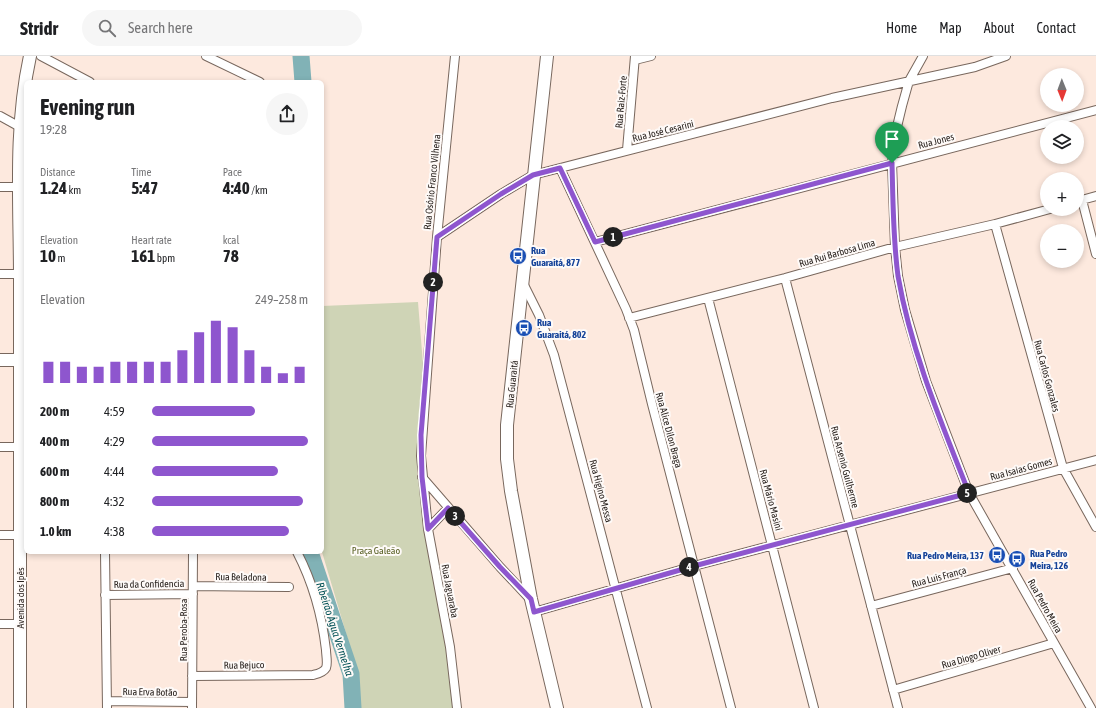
<!DOCTYPE html>
<meta charset="utf-8">
<style>
:root{--surface:#fff;--page:#f6f6f6;--text:#202124;--muted:#757577;--line:#e0e0e0;--accent:#8e56ce}
body{margin:0;font-family:"Asap Condensed",sans-serif;background:var(--page);color:var(--text);height:100vh;display:flex;flex-direction:column;font-size:15px;white-space:nowrap}
*{box-sizing:border-box;margin:0}
p{font-size:13px;color:var(--muted)}
.icon{flex:none;width:22px;height:22px;fill:none;stroke:currentColor;stroke-width:2;stroke-linecap:round;stroke-linejoin:round}
.map{position:relative;flex:1;overflow:hidden}
.drawer{position:absolute;left:24px;top:24px;width:300px;height:474px;display:flex;flex-direction:column;background:var(--surface);border-radius:6px;box-shadow:0 2px 6px #0003}
.drawer>*{flex:none}
.needle{width:26px;rotate:179deg}
.tools{position:absolute;left:1040px;top:12px;display:grid;gap:8px}
.tools a{display:grid;place-items:center;width:44px;height:44px;border-radius:50%;background:var(--surface);box-shadow:0 2px 6px #0003;font-size:20px}
.pin{position:absolute;display:grid;place-items:center;width:34px;height:34px;color:#fff;margin:-41px -17px;border-radius:50% 50% 50% 0;rotate:-45deg;box-shadow:0 0 4px #0007}
.pin .icon{rotate:45deg}
.km{position:absolute;width:20px;height:20px;margin:-10px;border-radius:50%;background:#222;color:#fff;font-size:11px;line-height:20px;text-align:center}
.round{display:grid;place-items:center;flex:none;width:42px;height:42px;border-radius:21px;background:var(--page)}
.summary{display:flex;align-items:center;justify-content:space-between;height:68px;padding:0 16px}
h1{font-size:22px;font-weight:700;line-height:30px}
.stats{display:grid;grid-template-columns:repeat(3,1fr);gap:6px;height:68px;padding:4px 16px}
.stats div{display:grid;align-content:center}
.stats b{font-size:17px;font-weight:700}
.stats small{font-size:11px;font-weight:400}
.stats p{font-size:11px}
.chart{height:112px;padding:8px 16px}
.chart p{display:flex;justify-content:space-between}
.chart svg{width:100%;height:72px;margin-top:4px;stroke:var(--accent);stroke-width:6}
ul{padding:0 16px;list-style:none;font-size:13px}
li{display:grid;grid-template-columns:64px 48px 1fr;align-items:center;height:30px}
li i{height:10px;border-radius:5px;background:var(--accent)}
header{display:flex;align-items:center;gap:24px;box-sizing:border-box;height:56px;padding:0 20px;background:var(--surface);border-bottom:1px solid var(--line)}
header strong{font-size:19px}
nav{display:flex;gap:22px;margin-inline-start:auto;font-size:14px}
.search{width:280px;height:36px;background:var(--page);display:flex;align-items:center;gap:10px;box-sizing:border-box;padding:0 14px;border-radius:22px;color:var(--muted);font-size:15px}
.map>svg:first-child{display:block}
.green{fill:#cfd4b6}
.lines{fill:none;stroke-linecap:round;stroke-linejoin:round}
.river{stroke:#81b2b6;stroke-width:17}
.street-casing{stroke:#78675d;stroke-width:10}
.secondary-casing{stroke:#78675d;stroke-width:14}
.street{stroke:#fff;stroke-width:8}
.secondary{stroke:#fff;stroke-width:12}
.route-casing{stroke:#fff;stroke-width:8}
.route{stroke:#8e56ce;stroke-width:5}
.labels{text-anchor:middle;dominant-baseline:central;stroke-width:4;stroke-linejoin:round;paint-order:stroke}
.street-label{font-size:10px;fill:#29221e;stroke:#fefaf8}
.transit-label{font-size:10px;font-weight:bold;fill:#164399;stroke:#fefaf8;text-anchor:start}
.park-label{font-size:10px;fill:#565d21;stroke:#fefaf8}
.water-label{font-size:11px;font-style:italic;fill:#025055;stroke:#fefaf8}
</style>
<header>
<strong>Stridr</strong>
<div class="search"><svg class="icon" aria-label="search" viewBox="0 0 24 24"><circle cx="10" cy="10" r="6"/><path d="M15 15l6 6"/></svg>Search here</div>
<nav><a>Home</a><a>Map</a><a>About</a><a>Contact</a></nav>
</header>
<div class="map">
<svg width="1096" height="652" viewBox="0 0 1096 652">
<rect width="100%" height="100%" fill="#fde9de"/>
<!-- green -->
<path class="green" d="M418 246 423 308 417 416 457 652H360L359 621 322 496V250Z"/>
<g class="lines">
<!-- river -->
<path class="river" d="M301 0 303 26
M310 496 351 618 353 652"/>
<!-- street casing -->
<g class="street-casing">
<path id="street" d="M41 0 90 26
M206 0 260 26
M455 0 437 181 421 400 428 473 450 591 457 652
M923 0 909 25 902 50 895 79 892 107 895 191 898 220 905 254 926 325 969 437 1091 652
M635 4 651 0
M0 60 20 71
M627 94 635 0
M560 112 626 253 634 274 652 348 731 652
M0 131H26
M1082 144 1096 198
M1078 145 1096 140
M995 168 1063 412 1096 471
M437 181 501 138 533 119 832 42 975 11 1006 0
M595 186 1096 54
M0 218H26
M785 222 898 652
M523 227 539 259 554 299 647 652
M708 242 814 652
M629 262 785 222 895 191 995 168 1050 153
M0 391H26
M422 421 500 511 530 543
M428 473 448 452
M0 479H26
M105 496 107 652
M193 530 289 531
M105 539 193 538
M871 550 1013 512
M534 556 694 510 1096 404
M0 568H20
M192 620 313 619C317 618 323 617 326 612 328 607 326 599 326 594 322 559 313 527 297 496
M893 634 1054 587
M107 645 192 646
M192 652 193 496"/>
</g>
<!-- secondary casing -->
<g class="secondary-casing">
<path id="secondary" d="M547 0 507 369V403L511 435 531 543 557 652
M0 304H19
M20 652C20 509 19 366 20 222 20 148 14 73 30 0"/>
</g>
<!-- street -->
<use href="#street" class="street"/>
<!-- secondary -->
<use href="#secondary" class="secondary"/>
</g>
<g class="lines">
<!-- route casing -->
<g class="route-casing">
<path id="route" d="M892 107C893 145 893 183 898 220 911 295 941 366 969 437L694 510 534 556 531 543 500 511 448 452 428 473 422 421 421 379 437 181 501 138 533 119 560 112 595 186Z"/>
</g>
<!-- route -->
<use href="#route" class="route"/>
</g>
<!-- icons -->
<defs>
<g id="bus-disc" transform="scale(0.9)"><circle r="9.5" fill="#1a4fb4" stroke="#fefaf8"/><path d="M-5-6H5V4H4V6H2V4H-2V6H-4V4H-5ZM-3.5-4V0h7V-4ZM-3.5 1.2v1.5H-2V1.2ZM2 1.2v1.5H3.5V1.2Z" fill="#fff"/></g>
</defs>
<g fill-rule="evenodd">
<use href="#bus-disc" x="518" y="200"/>
<use href="#bus-disc" x="524" y="272"/>
<use href="#bus-disc" x="997" y="499"/>
<use href="#bus-disc" x="1017" y="503"/>
</g>
<g class="labels">
<!-- street labels -->
<g class="street-label">
<text transform="translate(621 46) rotate(-85)">Rua Raiz-Forte</text>
<text transform="translate(663 75) rotate(-14)">Rua José Cesarini</text>
<text transform="translate(936 85) rotate(-15)">Rua Jones</text>
<text transform="translate(432 126) rotate(-84)">Rua Osório Franco Vilhena</text>
<text transform="translate(837 197) rotate(-16)">Rua Rui Barbosa Lima</text>
<text transform="translate(1047 320) rotate(75)">Rua Carlos Gonzales</text>
<text transform="translate(512 328) rotate(-84)">Rua Guaraitá</text>
<text transform="translate(669 374) rotate(75)">Rua Alice Dilon Braga</text>
<text transform="translate(845 411) rotate(75)">Rua Arsenio Guilherme</text>
<text transform="translate(1021 413) rotate(-15)">Rua Isaias Gomes</text>
<text transform="translate(601 435) rotate(75)">Rua Higino Messa</text>
<text transform="translate(771 444) rotate(75)">Rua Mário Masini</text>
<text transform="translate(241 521) rotate(1)">Rua Beladona</text>
<text transform="translate(939 521) rotate(-15)">Rua Luis França</text>
<text transform="translate(149 528) rotate(-1)">Rua da Confidencia</text>
<text transform="translate(450 535) rotate(79)">Rua Jaguaraba</text>
<text transform="translate(20 542) rotate(-90)">Avenida dos Ipês</text>
<text transform="translate(1045 550) rotate(61)">Rua Pedro Meira</text>
<text transform="translate(183 574) rotate(-90)">Rua Peroba-Rosa</text>
<text transform="translate(971 601) rotate(-16)">Rua Diogo Oliver</text>
<text transform="translate(244 609) rotate(-1)">Rua Bejuco</text>
<text transform="translate(150 636) rotate(1)">Rua Erva Botão</text>
</g>
<!-- transit labels -->
<g class="transit-label">
<text x="531" y="194">Rua<tspan x="531" dy="12">Guaraitá, 877</tspan></text>
<text x="537" y="266">Rua<tspan x="537" dy="12">Guaraitá, 802</tspan></text>
<text x="1030" y="497">Rua Pedro<tspan x="1030" dy="12">Meira, 126</tspan></text>
<text x="984" y="499" text-anchor="end">Rua Pedro Meira, 137</text>
</g>
<!-- park labels -->
<g class="park-label">
<text x="376" y="494">Praça Galeão</text>
</g>
<!-- water labels -->
<g class="water-label">
<text transform="translate(335 573) rotate(72)">Ribeirão Água Vermelha</text>
</g>
</g>
</svg>
<div class="tools">
<a><svg class="needle" viewBox="-14 -14 28 28"><path d="M0-13l5 13h-10z" fill="#e53935"/><path d="M0 13l5-13h-10z" fill="#757577"/></svg></a>
<a><svg class="icon" aria-label="layers" viewBox="0 0 24 24"><path d="M12 4l9 5-9 5-9-5zM3 14l9 5 9-5"/></svg></a>
<a>+</a>
<a>−</a>
</div>
<div class="pin" style="left:892px;top:107px;background:#1e9e55"><svg class="icon" aria-label="arrive" viewBox="0 0 24 24"><path d="M6 21V4h12l-3 4 3 4H6"/></svg></div>
<b class="km" style="left:613px;top:181px">1</b>
<b class="km" style="left:433px;top:226px">2</b>
<b class="km" style="left:455px;top:460px">3</b>
<b class="km" style="left:689px;top:511px">4</b>
<b class="km" style="left:967px;top:437px">5</b>
<section class="drawer">
<div class="summary"><div><h1>Evening run</h1><p>19:28</p></div><a class="round"><svg class="icon" aria-label="share" viewBox="0 0 24 24"><path d="M12 15V3M7 8l5-5 5 5M5 13v7h14v-7"/></svg></a></div>
<div class="stats">
<div><p>Distance</p><b>1.24<small> km</small></b></div>
<div><p>Time</p><b>5:47</b></div>
<div><p>Pace</p><b>4:40<small> /km</small></b></div>
</div>
<div class="stats">
<div><p>Elevation</p><b>10<small> m</small></b></div>
<div><p>Heart rate</p><b>161<small> bpm</small></b></div>
<div><p>kcal</p><b>78</b></div>
</div>
<div class="chart"><p><span>Elevation</span>249–258 m</p>
<svg viewBox="0 0 160 44" preserveAspectRatio="none"><path d="M5 44V31M15 44V31M25 44V34M35 44V34M45 44V31M55 44V31M65 44V31M75 44V31M85 44V24M95 44V13M105 44V6M115 44V10M125 44V24M135 44V34M145 44V38M155 44V34"/></svg>
</div>
<ul>
<li><b>200 m</b>4:59<i style="width:66%"></i></li>
<li><b>400 m</b>4:29<i style="width:100%"></i></li>
<li><b>600 m</b>4:44<i style="width:81%"></i></li>
<li><b>800 m</b>4:32<i style="width:97%"></i></li>
<li><b>1.0 km</b>4:38<i style="width:88%"></i></li>
</ul>
</section>
</div>
